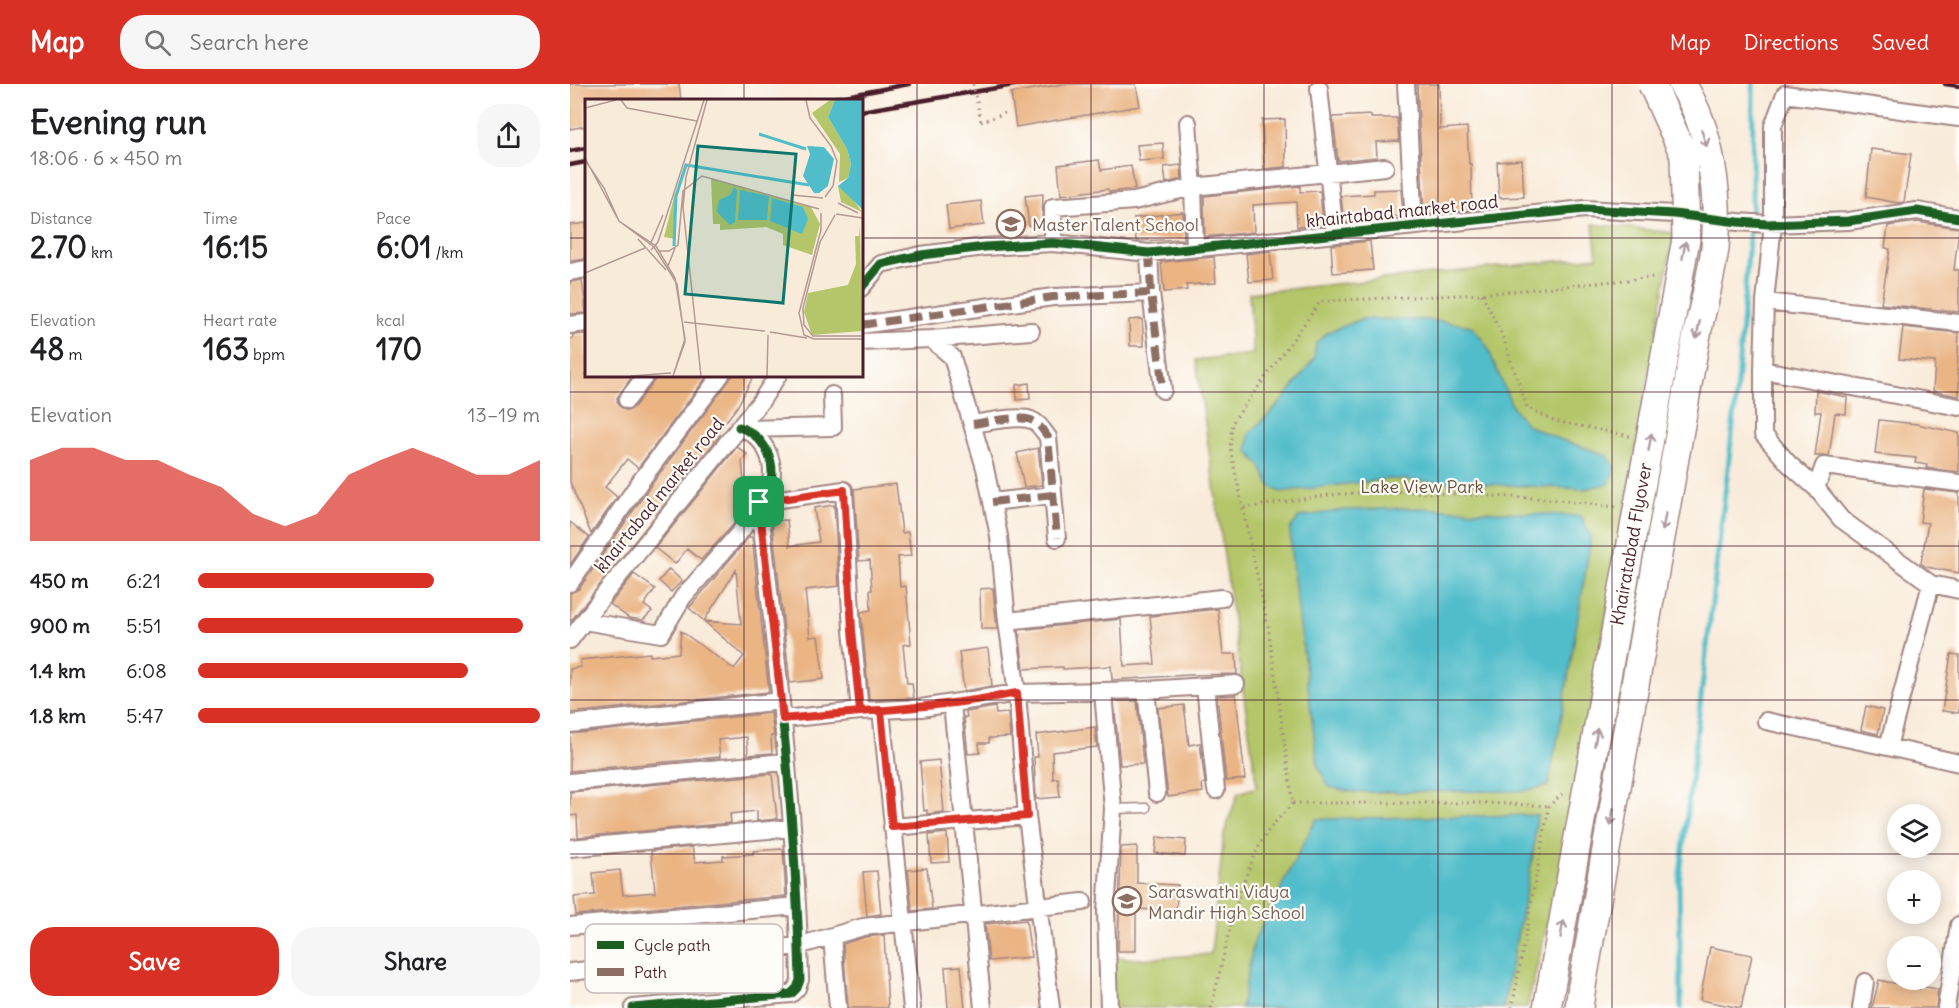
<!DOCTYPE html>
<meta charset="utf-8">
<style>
:root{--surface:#fff;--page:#f6f6f6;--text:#202124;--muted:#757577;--accent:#d93025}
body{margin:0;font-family:Delius,sans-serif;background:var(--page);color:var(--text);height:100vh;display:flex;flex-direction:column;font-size:22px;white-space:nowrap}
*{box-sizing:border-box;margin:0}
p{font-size:20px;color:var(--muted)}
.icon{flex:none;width:33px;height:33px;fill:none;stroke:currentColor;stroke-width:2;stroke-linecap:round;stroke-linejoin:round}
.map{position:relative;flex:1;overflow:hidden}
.panel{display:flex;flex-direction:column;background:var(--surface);width:570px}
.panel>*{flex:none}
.tools{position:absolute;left:1317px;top:720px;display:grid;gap:12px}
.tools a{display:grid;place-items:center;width:54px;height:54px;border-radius:50%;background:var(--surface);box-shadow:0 3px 15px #0003;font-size:30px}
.pin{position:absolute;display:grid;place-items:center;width:51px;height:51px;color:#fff;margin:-26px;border-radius:12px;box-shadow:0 3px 9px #0006}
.round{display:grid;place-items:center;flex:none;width:63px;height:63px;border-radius:24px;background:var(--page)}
.overview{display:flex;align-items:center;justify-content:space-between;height:102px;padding:0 30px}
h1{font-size:33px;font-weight:700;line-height:45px}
.figures{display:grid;grid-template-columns:repeat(3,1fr);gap:9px;height:102px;padding:6px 30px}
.figures div{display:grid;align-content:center}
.figures b{font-size:30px;font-weight:700}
.figures small{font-size:16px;font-weight:400}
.figures p{font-size:16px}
.chart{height:168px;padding:12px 30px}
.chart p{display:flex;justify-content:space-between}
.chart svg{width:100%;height:108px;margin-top:6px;fill:var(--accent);opacity:.7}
.cta{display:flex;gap:12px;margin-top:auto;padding:12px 30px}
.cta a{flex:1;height:69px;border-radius:24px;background:var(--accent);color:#fff;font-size:24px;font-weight:700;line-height:69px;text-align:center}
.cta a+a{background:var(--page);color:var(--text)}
ul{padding:0 30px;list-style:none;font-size:20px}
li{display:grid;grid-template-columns:96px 72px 1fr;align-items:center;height:45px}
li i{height:15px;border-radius:8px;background:var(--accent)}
header{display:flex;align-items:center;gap:36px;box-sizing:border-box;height:84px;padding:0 30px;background:var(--accent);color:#fff}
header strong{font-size:28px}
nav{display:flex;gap:33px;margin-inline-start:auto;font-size:21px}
.search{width:420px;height:54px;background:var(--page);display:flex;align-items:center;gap:15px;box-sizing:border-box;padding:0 21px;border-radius:24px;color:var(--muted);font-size:22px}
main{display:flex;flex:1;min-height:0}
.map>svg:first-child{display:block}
.green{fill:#b4c669;stroke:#7f724a;stroke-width:1.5}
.water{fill:#51bdca;stroke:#4e6e7a;stroke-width:1.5}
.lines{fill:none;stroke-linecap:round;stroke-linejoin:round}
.stream{stroke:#51bdca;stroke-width:5}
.building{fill:#eab483;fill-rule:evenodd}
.lane-casing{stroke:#a28582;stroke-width:11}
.street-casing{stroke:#a28582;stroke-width:20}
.primary-casing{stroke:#a28582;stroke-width:30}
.path{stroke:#a28582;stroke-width:3;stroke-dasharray:1.5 4.5;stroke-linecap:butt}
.lane{stroke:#fff;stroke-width:8}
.street{stroke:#fff;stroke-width:16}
.primary{stroke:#fff;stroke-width:27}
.rail{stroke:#4a1f2b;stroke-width:4.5}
.primary-bridge-casing{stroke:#a28582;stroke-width:30;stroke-linecap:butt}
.path-bridge{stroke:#a28582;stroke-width:3;stroke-dasharray:1.5 4.5;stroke-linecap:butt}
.primary-bridge{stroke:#fff;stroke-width:27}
.quiet{stroke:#8d6e63;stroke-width:8;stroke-dasharray:15 8;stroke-linecap:butt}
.cycleway-casing{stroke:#fdfcf7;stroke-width:13}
.cycleway{stroke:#1b5e20;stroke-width:9}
.oneway{stroke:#ae9aa0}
.route-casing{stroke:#fff;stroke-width:12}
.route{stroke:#d93025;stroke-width:8}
.grid{fill:none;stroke:#4a1f2b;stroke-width:1.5;stroke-opacity:0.55}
.labels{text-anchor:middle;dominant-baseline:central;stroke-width:4.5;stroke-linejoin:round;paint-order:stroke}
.street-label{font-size:18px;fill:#4a1f2b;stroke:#fdfcf7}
.education-label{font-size:18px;fill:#785e54;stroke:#fdfcf7;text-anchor:start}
.park-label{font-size:18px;fill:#6a513e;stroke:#fdfcf7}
.inset-river{fill:none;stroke:#51bdca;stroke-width:3}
.inset-road{fill:none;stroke:#b39994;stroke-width:1.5}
.view{fill:#0f766e;fill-opacity:0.15;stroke:#0f766e;stroke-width:3}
.inset-edge{fill:none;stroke:#4a1f2b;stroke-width:3}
.key{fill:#fdfcf7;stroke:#c7baba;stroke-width:1.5}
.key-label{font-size:16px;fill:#4a1f2b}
</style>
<header>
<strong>Map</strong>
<div class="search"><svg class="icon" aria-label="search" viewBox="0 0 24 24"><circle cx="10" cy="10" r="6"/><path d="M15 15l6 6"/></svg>Search here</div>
<nav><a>Map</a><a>Directions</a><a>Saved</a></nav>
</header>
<main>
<section class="panel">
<div class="overview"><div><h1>Evening run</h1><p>18:06 · 6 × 450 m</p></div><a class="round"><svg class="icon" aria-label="share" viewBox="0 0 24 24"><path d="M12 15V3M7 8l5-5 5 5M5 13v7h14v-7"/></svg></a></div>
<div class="figures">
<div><p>Distance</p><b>2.70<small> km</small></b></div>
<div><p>Time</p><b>16:15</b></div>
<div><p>Pace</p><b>6:01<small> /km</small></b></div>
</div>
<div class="figures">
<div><p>Elevation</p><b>48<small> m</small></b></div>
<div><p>Heart rate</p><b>163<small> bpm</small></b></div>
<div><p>kcal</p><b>170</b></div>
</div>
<div class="chart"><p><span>Elevation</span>13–19 m</p>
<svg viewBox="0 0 160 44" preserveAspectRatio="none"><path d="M0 44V11L10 6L20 6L30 11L40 11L50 17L60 22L70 33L80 38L90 33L100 17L110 11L120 6L130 11L140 17L150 17L160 11V44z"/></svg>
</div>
<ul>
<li><b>450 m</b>6:21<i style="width:69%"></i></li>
<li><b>900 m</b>5:51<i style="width:95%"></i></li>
<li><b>1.4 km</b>6:08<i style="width:79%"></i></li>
<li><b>1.8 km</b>5:47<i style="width:100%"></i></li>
</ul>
<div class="cta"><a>Save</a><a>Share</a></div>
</section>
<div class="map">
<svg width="1389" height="924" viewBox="0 0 1389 924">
<rect width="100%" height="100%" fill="#fdfcf7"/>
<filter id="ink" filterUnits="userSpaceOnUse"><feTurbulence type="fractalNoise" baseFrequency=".0167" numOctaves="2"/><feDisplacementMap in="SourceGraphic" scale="12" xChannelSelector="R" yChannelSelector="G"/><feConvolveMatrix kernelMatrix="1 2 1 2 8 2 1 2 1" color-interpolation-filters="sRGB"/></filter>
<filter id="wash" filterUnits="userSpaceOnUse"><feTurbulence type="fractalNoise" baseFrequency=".008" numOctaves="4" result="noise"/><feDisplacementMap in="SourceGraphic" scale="24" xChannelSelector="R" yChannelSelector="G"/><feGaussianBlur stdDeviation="1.35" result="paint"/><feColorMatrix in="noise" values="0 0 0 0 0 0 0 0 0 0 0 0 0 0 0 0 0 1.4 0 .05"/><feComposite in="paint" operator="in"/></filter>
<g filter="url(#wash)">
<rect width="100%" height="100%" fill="#f9ebda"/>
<!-- green -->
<path class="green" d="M1023 140 1104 149 994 772 957 924H536V872L570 875 641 870 654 750 668 709 687 703 626 276 683 270 679 209 1027 173Z"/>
<!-- water -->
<path class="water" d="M793 235 861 236 902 242 917 262 942 322 957 341 986 354 1036 371 1045 383 1039 400 1014 405 819 395 710 408 700 402 690 381 678 368 679 350 713 316 744 275 746 259 758 248Z
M849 424 1011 432 1021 454 989 648 978 702 953 707 783 708 759 703 748 682 722 478 720 445 729 433 774 426Z
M967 731 963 771 933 924H671L684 857 746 735Z"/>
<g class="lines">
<!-- stream -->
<path class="stream" d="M1111 924 1109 799 1165 324 1182 121 1183 0"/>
</g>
<g id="blocks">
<!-- building -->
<path class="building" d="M0 0H109L111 16H16V42L0 45Z
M493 0H566L570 22 446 43 441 9Z
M847 0H869L870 45 897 43 899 80H901L902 126 854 131Z
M801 31V34H827L829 57 806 58 807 73 768 77 763 33Z
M715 35 716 83 694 85 692 36Z
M593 59 594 75 569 77 567 61Z
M1301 65 1341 70 1334 118 1328 119 1296 113Z
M529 76 531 86 561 82 565 105 539 108 538 105 491 111 488 81Z
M952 76 954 113 929 114 927 78Z
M611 81 612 95 596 99 594 83Z
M730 102V108L750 107 753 141 727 143 726 118 683 121 684 148 635 153 634 112Z
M831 105 833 132 798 134V136L774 139 771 112 804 110V106Z
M473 110 472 140 459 142 455 112Z
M411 117 414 141 379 145 376 121Z
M613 128 614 155 566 157 564 134Z
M1347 138 1389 144 1384 186H1389V228L1311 220 1320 165 1315 164 1318 142Z
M16 139V175L0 177V141Z
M800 157 803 186 763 189 761 161Z
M700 167 703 196 679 198 676 170Z
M644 173 646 199 616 201 617 206 594 208 591 178Z
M12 196 16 229 0 230V198Z
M572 235 574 262H560L559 236Z
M1333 243 1389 249 1387 289H1389V312L1363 307 1365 278 1329 275Z
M16 250V291H63L47 314 48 321 55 326H60L65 322 84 297 86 291H138L68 384 57 375 35 403 47 413 21 450 0 398V255L3 254V251Z
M163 291H184L167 323 147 349 150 351 0 538V509L9 505 81 401Z
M459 299 460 315 447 316 446 301Z
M1246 307 1277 313 1276 330 1265 329 1259 372H1245L1251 328H1245Z
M1309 336 1347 340 1389 349V388L1356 384 1357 381 1345 379 1346 374 1305 370Z
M167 363 177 370 172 377 176 419 163 441 131 476 117 465 105 480 85 464Z
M468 364 472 401 454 403 447 369Z
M326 400 332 449 338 448 341 472 328 473 330 503 336 502 341 560 333 561 337 599H342L344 614 299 616 291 528 301 526 300 506H302L300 476 289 477 284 405Z
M1354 405 1389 409V489L1356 483 1351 479 1358 439 1350 438Z
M264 421 269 502 235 506 240 553 248 552 254 595 220 599 202 437 217 436 220 462 249 458 244 424Z
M0 438 19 453 0 481Z
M179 453H182L199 608 0 629V585L11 583 10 576 80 569V572L109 569 111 547 164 585 174 572 119 524ZM166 486 171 540 134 537Z
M99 485 112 497 101 508 89 497Z
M64 490 85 505 74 521 82 527 73 536 59 534 40 520Z
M423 504 427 545H411L410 505Z
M648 525 653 570H666L667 590 618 591 542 596 541 582 493 585V583L454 585 449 546 551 535 554 582 585 580 580 532Z
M418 564 422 602 394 607 389 568Z
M1381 570 1389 571V629L1372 627Z
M666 611 675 695 656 697 647 612Z
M544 617H567L573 680 550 681Z
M614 621 619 661 630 659 635 699 632 700 633 708 598 713 588 624Z
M1296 622 1313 626 1308 650 1291 646Z
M425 623 426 630 438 629 440 653 419 654V659H409L410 669 398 670 394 633H397L396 628Z
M201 629 204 652H201L202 669 178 671 177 653 148 656 150 673 0 687V650Z
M525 643 527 663 482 668 483 695 488 694 490 713 466 715 464 673H468L466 651Z
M369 676 374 728 357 730V726L354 727 350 678Z
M202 690 207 735 187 737V727L160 730 161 739 8 753 7 731 0 732V708Z
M377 749 379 778 361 779 359 751Z
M587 753 616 756 615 772 585 769Z
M567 762V799L608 801 606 827 566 825V867H548L551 763Z
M122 763 125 778 153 776V772L183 770V767L213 765 216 812 6 831 4 813 25 811 23 789 50 786 53 811 85 808 81 767Z
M357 784 362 825 342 827 338 786Z
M307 787 311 830 297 832 293 788Z
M456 836 461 873 419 877 415 840Z
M314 851 318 924H278L273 860 295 853Z
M1140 863 1182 871 1171 924 1130 916Z
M391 882 395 924H378L375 883Z
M1309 896 1350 905 1351 902 1368 905 1366 924H1302Z"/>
</g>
</g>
<g filter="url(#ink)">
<use href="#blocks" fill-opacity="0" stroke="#a28582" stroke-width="1.5"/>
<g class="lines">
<!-- lane casing -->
<g class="lane-casing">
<path id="lane" d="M543 725 576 724"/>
</g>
<!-- street casing -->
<g class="street-casing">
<path id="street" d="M836 0 844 141
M749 4 765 150
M1389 34 1215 10 1203 42V139L1195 218 1389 239
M618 39 623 103 625 164
M483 159V123L564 117 623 103 815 83
M579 169 581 209 593 306
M0 188 16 185
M291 204 311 180 351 171 415 163 483 159 579 169 1015 125 1104 130 1168 138 1198 140 1278 137 1347 127 1389 134
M1195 218 1193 286 1389 323
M0 241 16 239
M291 241 483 213 581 209
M361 255 382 273 415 384 429 452 437 537 447 609 457 732 481 924
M291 258 361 255 461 247
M1193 286V350L1219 380 1246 404 1271 435 1361 500 1389 506
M57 316 76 291
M403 340C417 338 448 331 461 336 469 339 473 347 478 353L487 454
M174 345 263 343 262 311
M1246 404 1254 382 1389 399
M422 418 483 411
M0 499 72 395 151 291
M14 537 91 550 113 513 171 447 189 418 274 406 282 546 290 627
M437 537 652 514
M0 556 36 508 191 317 208 291
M635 602 646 706
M576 606 587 709
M533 608 543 725 536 827 539 924
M382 620 413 924
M311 626 342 924
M213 635 290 627 351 624 447 609 576 606 666 600
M1196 637 1318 663 1361 500
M0 640 211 617
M1318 663 1389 679
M0 698 215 678
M322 743 457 732
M0 764 221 744
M0 842 227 822
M262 853 268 924
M0 888 228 862 293 843 513 818
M63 924 221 910 227 904 230 896C226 736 207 577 189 418 193 413 199 407 200 402 207 377 194 351 169 343
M1291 924 1295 898
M1376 924 1389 841"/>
</g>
<!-- primary casing -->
<g class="primary-casing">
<path id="primary" d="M977 924 981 903
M1009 924 1012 902"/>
</g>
<!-- path -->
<path class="path" d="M411 38 438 28
M912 210 932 251 957 323 984 337 1060 352
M674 424 759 411 818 407 981 415 1045 423
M723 719H914L979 722
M641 924C656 867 664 807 693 755 700 742 713 731 723 719L698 542 660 364 662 339 751 217 912 210 1087 193
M942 924 979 722 992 710"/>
<!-- lane -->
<use href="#lane" class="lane"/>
<!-- street -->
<use href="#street" class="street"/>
<!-- primary -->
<use href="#primary" class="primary"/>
<!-- rail -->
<path class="rail" d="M1375 0 1389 2
M255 16 339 0
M291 27 450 0
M0 67 16 64
M0 81 16 78"/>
<!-- primary-bridge casing -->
<g class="primary-bridge-casing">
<path id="primary-bridge" d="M1012 902 1126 255C1132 225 1141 195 1145 164 1150 112 1141 45 1112 0
M981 903 1116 155 1114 71 1082 0"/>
</g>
<!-- path-bridge -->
<path class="path-bridge" d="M403 0 411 38"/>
<!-- primary-bridge -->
<use href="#primary-bridge" class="primary-bridge"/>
<!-- quiet -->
<path class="quiet" d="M579 169 581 209 593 306
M291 241 483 213 581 209
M403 340C417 338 448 331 461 336 469 339 473 347 478 353L487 454
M422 418 483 411"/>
<!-- cycleway casing -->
<g class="cycleway-casing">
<path id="cycleway" d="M291 204 311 180 351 171 415 163 483 159 579 169 1015 125 1104 130 1168 138 1198 140 1278 137 1347 127 1389 134
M63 924 221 910 227 904 230 896C226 736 207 577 189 418 193 413 199 407 200 402 207 377 194 351 169 343"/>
</g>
<!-- cycleway -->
<use href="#cycleway" class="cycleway"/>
</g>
<!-- one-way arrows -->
<defs><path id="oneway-shaft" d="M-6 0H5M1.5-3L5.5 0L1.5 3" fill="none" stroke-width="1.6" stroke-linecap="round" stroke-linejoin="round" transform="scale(1.5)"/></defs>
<g class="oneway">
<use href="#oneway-shaft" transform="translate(1134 54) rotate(72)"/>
<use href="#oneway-shaft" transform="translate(1114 166) rotate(-80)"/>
<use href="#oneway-shaft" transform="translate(1128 246) rotate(101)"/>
<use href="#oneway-shaft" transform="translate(1080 358) rotate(-80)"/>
<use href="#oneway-shaft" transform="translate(1094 438) rotate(100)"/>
<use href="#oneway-shaft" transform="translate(1026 653) rotate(-80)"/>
<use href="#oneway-shaft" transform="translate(1042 733) rotate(100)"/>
<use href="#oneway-shaft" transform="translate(992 845) rotate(-80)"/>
</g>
</g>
<g class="lines" filter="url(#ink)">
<!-- route casing -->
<g class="route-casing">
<path id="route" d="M189 418 213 635C291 627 370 624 447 609L457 732 322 743 311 626 290 627 282 546 274 406 189 418"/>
</g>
<!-- route -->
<use href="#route" class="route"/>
</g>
<!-- grid -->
<path class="grid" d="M174 0V16M347 0V924M521 0V924M694 0V924M868 0V924M1042 0V924M1215 0V924M0 154H16M291 154H1389M174 291V924M0 308H1389M0 462H1389M0 616H1389M0 770H1389"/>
<!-- icons -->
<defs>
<g id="university-ring" transform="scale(1.5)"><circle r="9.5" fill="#fdfcf7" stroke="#8d6e63" stroke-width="1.5"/><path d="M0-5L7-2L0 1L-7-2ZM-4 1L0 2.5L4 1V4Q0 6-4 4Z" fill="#8d6e63"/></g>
</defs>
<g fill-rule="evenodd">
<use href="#university-ring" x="441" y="140"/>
<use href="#university-ring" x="557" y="817"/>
</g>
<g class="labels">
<!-- street labels -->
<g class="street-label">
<text transform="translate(832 127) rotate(-6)">khairtabad market road</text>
<text transform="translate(89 411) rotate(-51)">khairtabad market road</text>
<text transform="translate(1061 460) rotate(-80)">Khairatabad Flyover</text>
</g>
<!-- education labels -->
<g class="education-label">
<text x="462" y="140">Master Talent School</text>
<text x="578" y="807">Saraswathi Vidya<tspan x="578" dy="21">Mandir High School</tspan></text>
</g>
<!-- park labels -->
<g class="park-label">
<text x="852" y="402">Lake View Park</text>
</g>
</g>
<!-- overview -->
<g transform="translate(15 15)">
<rect width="278" height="278" fill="#f9ebda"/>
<path d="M245 1H250L243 18 262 50 266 65 263 79 254 83 255 55 227 14ZM126 79 226 108 235 125 227 156 198 146V135L181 128 135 131V125H128ZM253 87 260 89 277 113 256 103ZM90 94V140L79 138ZM275 126 277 232 227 236 219 213 223 194 263 186 271 165 270 137H274Z" fill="#b4c669"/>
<path d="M250 1H277V110L253 87 263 79 266 65 262 50 243 18ZM222 47 239 48 249 60 243 87 234 94H229L218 77 225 55ZM149 88 152 91 150 123 145 126 132 113 134 101 145 96ZM155 91 184 97 182 121H153ZM187 99 218 108 223 120 217 135 185 122Z" fill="#51bdca"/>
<path class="inset-river" d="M174 35 221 50M89 147 91 97 101 66 224 86"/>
<path class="inset-road" d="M36 1 42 9 112 22M221 1 225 19 246 47 252 62 248 87 240 98M0 9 31 1M0 59 34 122 71 147 90 179 100 240 88 277M0 61 19 89 34 122 69 148 92 185 100 243 88 277M207 96 238 99M253 104 273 114M236 114V131L214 214 219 236 229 240H278M251 115 278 119M250 116 235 143 218 209 219 226 228 237H278M53 140 81 171M65 146 78 116M66 151 73 143 119 1M73 152H84L93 146 98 92 117 77 234 110M83 167 90 149M0 174 60 149M99 223 180 232M185 233 222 239M46 277 86 274M116 277 98 108 101 78 122 1M182 277 183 236"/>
<path class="view" d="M113 47 211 55 198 204 100 195Z"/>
<rect width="278" height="278" class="inset-edge"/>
</g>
<!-- legend -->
<rect x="15" y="840" width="198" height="69" rx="9" class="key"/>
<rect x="27" y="857" width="27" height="8" fill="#1b5e20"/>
<rect x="27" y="884" width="27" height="8" fill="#8d6e63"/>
<g class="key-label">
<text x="64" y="867">Cycle path</text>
<text x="64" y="894">Path</text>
</g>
</svg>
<div class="tools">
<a><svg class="icon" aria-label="layers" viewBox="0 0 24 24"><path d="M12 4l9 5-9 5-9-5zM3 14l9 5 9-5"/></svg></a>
<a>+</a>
<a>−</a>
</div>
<div class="pin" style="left:189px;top:418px;background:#1e9e55"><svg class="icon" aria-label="arrive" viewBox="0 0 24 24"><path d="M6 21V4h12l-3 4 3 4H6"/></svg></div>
</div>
</main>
